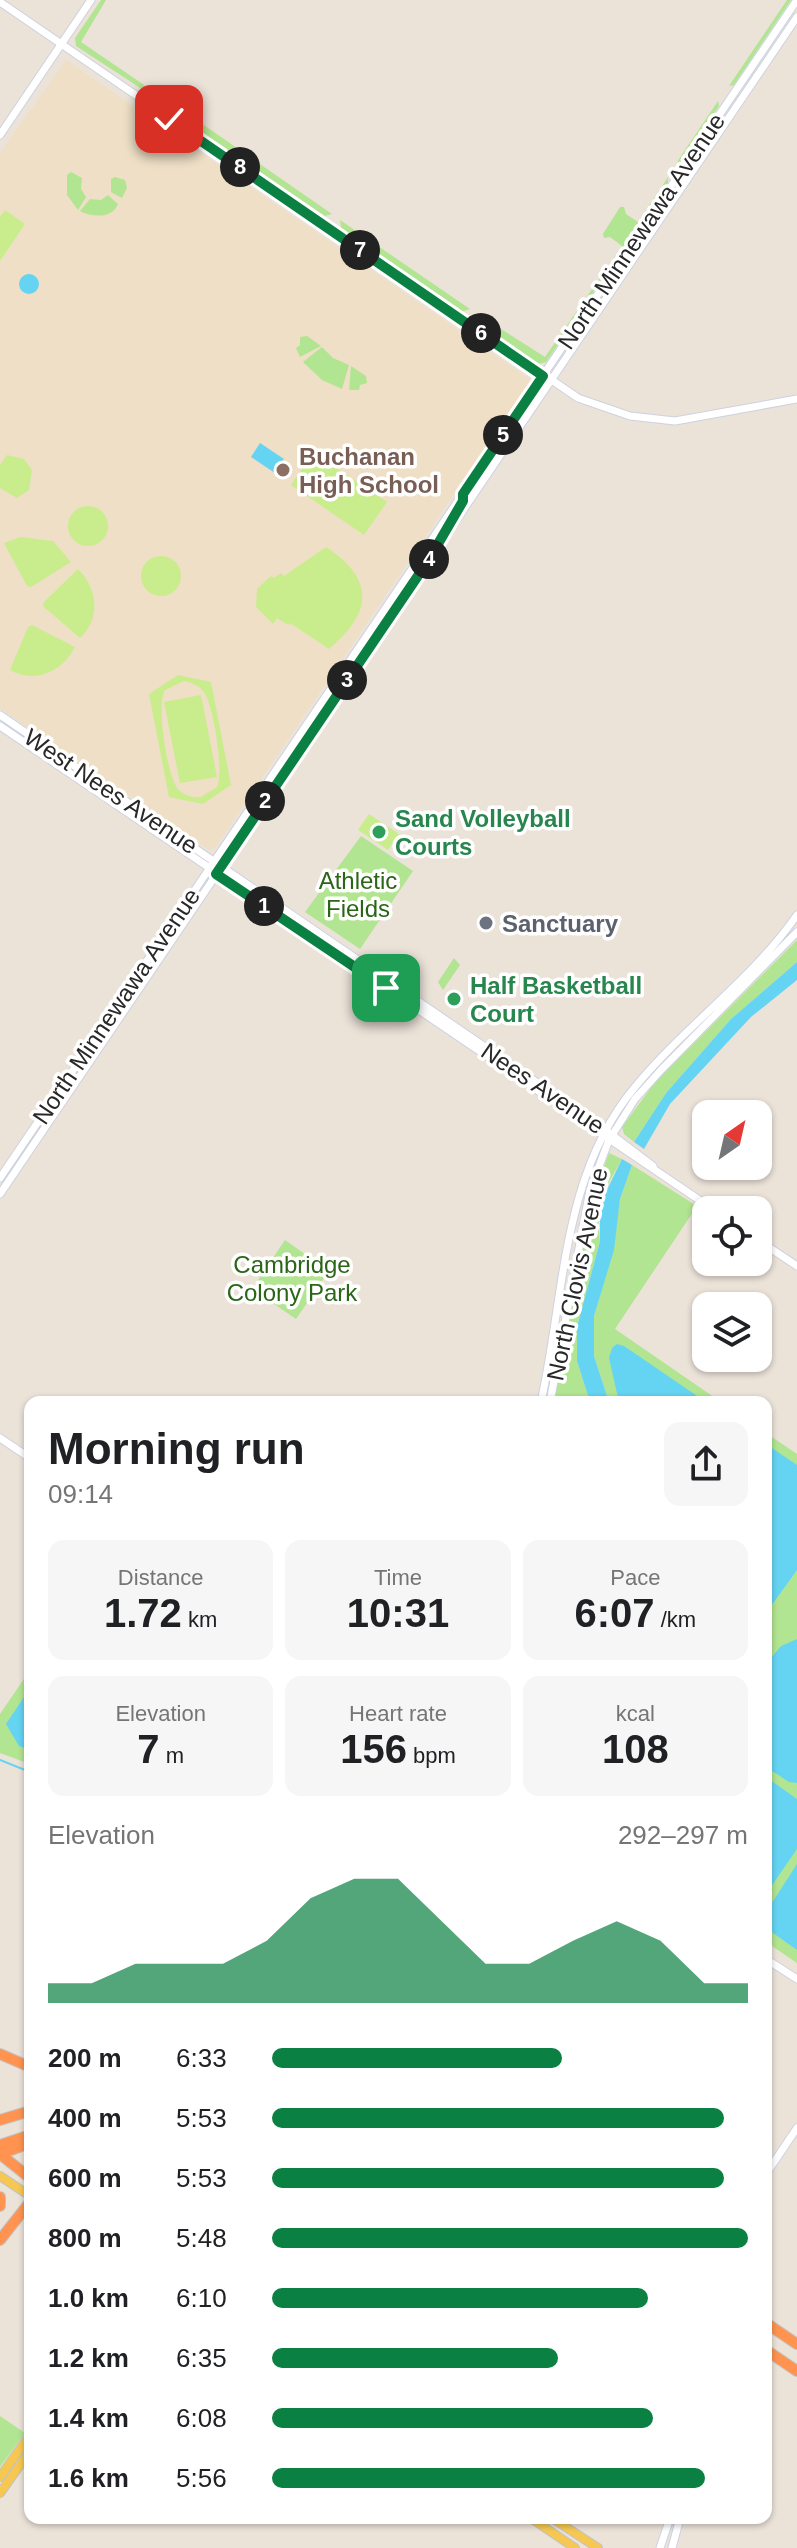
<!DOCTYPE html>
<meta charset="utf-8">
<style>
:root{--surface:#fff;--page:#f6f6f6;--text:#202124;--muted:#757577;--accent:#0b8043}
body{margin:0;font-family:Helvetica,sans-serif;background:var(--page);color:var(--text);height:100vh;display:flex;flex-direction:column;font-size:30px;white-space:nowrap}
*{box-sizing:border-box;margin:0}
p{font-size:26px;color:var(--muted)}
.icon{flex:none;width:44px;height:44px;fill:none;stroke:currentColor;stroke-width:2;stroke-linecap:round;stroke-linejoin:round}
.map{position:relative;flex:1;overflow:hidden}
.drawer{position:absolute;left:24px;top:1396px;width:748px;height:1128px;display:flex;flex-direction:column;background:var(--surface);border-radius:16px;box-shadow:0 2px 6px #0004}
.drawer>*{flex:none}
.needle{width:52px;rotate:34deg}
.fabs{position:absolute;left:692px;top:1100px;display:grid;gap:16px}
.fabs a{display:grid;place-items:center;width:80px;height:80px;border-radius:16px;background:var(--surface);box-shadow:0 2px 6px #0004;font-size:40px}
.pin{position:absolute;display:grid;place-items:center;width:68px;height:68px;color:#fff;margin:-34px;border-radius:16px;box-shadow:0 4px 12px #0006}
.km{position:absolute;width:40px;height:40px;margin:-20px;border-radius:50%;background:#222;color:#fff;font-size:22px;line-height:40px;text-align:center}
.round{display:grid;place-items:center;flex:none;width:84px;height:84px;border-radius:16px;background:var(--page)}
.overview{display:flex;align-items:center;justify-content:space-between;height:136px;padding:0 24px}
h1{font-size:44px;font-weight:700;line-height:60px}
.stats{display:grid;grid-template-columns:repeat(3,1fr);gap:12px;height:136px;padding:8px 24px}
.stats div{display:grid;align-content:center;border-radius:16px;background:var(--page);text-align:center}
.stats b{font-size:40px;font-weight:700}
.stats small{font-size:22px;font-weight:400}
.stats p{font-size:22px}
.chart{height:224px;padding:16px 24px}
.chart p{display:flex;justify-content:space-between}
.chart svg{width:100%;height:144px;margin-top:8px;fill:var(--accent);opacity:.7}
ul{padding:0 24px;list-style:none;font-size:26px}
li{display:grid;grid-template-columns:128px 96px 1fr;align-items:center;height:60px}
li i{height:20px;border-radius:10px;background:var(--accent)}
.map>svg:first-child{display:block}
.education{fill:#eedfc6}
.green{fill:#b2e591}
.pitch{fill:#c9ed8c;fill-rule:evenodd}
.water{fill:#65d4f3}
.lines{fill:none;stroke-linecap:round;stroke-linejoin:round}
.stream{stroke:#65d4f3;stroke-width:2}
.secondary-casing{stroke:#cdd2e2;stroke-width:9}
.primary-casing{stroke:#c3c3c3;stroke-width:10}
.highway-casing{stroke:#c3c3c3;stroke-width:12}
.secondary{stroke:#fff;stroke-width:7}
.primary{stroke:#f6c852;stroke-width:8}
.highway{stroke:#ff934f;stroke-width:10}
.route-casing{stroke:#fff;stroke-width:16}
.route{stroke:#0b8043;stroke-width:10}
.education-dot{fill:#8d6e63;stroke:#fff;stroke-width:3}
.leisure-dot{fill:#2e9e5b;stroke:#fff;stroke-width:3}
.worship-dot{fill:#6b7280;stroke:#fff;stroke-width:3}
.labels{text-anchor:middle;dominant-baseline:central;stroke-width:7;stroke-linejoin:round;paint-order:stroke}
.street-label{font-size:24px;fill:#282828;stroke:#fff}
.education-label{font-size:24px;font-weight:bold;fill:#785e54;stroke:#fff;text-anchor:start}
.leisure-label{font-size:24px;font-weight:bold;fill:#27864d;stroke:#fff;text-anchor:start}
.park-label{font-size:24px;fill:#2a6616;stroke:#fff}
.worship-label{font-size:24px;font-weight:bold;fill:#5b616d;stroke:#fff;text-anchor:start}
</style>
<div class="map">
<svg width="797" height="2548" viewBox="0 0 797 2548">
<rect width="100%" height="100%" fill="#ebe2d8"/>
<!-- education -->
<path class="education" d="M66 60 531 380 214 849 209 850 0 708V153Z"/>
<!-- green -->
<path class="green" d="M101 0H106L81 42 175 106 171 108 76 46 75 38Z
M787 0H791L734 85 729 86Z
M718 101 719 106 682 161 677 162Z
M184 112H185L332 214 325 216 185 121Z
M71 172 82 178 81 189 86 197 78 210 67 195V175Z
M115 177 125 180 127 188 122 198 111 192V179Z
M668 177V183L546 362 538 364 483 326 482 317 545 357 622 246 610 237 604 238 603 234 620 207H624L626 214 638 222Z
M108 195 118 204C113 218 94 218 80 211L90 199 101 200Z
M340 220 470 309 461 312 341 228Z
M307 336 321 346 300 357 296 348 300 345V337Z
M322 347 333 358 349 365 342 389 322 380 303 362Z
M351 366 366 376 367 383 360 385 359 390H349Z
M361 836 413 871 360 949 305 912Z
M797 940V962L731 1019 666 1093 634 1142 624 1134 622 1127 656 1081Z
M454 958 460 965 443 990 438 982Z
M609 1153 622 1159 604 1191 598 1218 600 1241 577 1327V1361L590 1402H554L591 1202Z
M632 1165 697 1206 615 1329 721 1402H609L594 1356V1316L613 1250 620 1199Z
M285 1240 329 1271 296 1319 252 1289Z
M766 1433 797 1454V1963L766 1942Z
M30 1670V1764L0 1753V1714Z
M0 2416 25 2433 0 2467Z"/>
<!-- pitch -->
<path class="pitch" d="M5 210 25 224 0 261V217Z
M313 452 387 502 364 535 291 485Z
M7 455 24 459 32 470 29 490 17 498 0 488V465Z
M68 526a20 20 0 1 1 40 0a20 20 0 1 1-40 0Z
M21 537 53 541 71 562 31 587 27 586 4 543Z
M326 547C376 580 372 613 329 649L290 623 288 625 277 618 273 624 256 607 257 589 271 576 274 578 281 573 284 576Z
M141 576a20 20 0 1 1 40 0a20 20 0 1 1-40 0Z
M78 569C98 589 101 618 80 638L44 607 43 603Z
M32 625 75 647C62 672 35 684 10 670L28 627Z
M178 675 211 682 231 785 203 804 169 797 149 694ZM184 681C192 683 200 685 205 694 214 708 224 772 217 787L201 797C192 798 185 796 178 789 167 776 156 705 165 690Z
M201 695 217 777 180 783 164 702Z
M369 814 399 834 388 850 358 830Z"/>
<!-- water -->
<path class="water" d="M19 284a10 10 0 1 1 20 0a10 10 0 1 1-20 0Z
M260 443 284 459 275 473 251 457Z
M797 962V980L751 1017 670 1104 644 1149 634 1142 666 1093 731 1019Z
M622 1159 632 1165 620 1199 614 1250 594 1316V1356L609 1402H590L577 1361V1327L600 1241V1204Z
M617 1344 624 1346 706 1402H619L609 1358 612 1348Z
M766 1444 797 1465V1570L766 1613Z
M797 1639V1783L789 1782 766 1767V1664L781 1646Z
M30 1688V1750L19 1746 6 1724Z
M766 1777 797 1799V1849L766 1894Z
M797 1864V1950L766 1928V1912Z"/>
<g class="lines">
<!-- stream -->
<path class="stream" d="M0 1760 30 1772"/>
<!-- secondary casing -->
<g class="secondary-casing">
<path id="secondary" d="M0 2 578 398 630 416 675 421 797 399
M0 135 91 0
M0 715 599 1125 653 1166
M0 726 714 1210
M0 1178 797 0
M0 1194 797 17
M758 1240 797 1266
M541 1402C565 1295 561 1175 635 1087 685 1026 752 980 797 915
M550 1402 590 1190 609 1140 635 1099 661 1070 797 932
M0 1438 30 1458
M766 1959 797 1979
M766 2174 797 2128
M660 2548 670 2518
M672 2548 680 2518"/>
</g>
<!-- primary casing -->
<g class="primary-casing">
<path id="primary" d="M0 2176 30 2196
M0 2477 30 2435
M0 2493 30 2451
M531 2518 575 2548
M552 2518 598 2548"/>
</g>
<!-- highway casing -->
<g class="highway-casing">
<path id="highway" d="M0 2054 30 2067
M0 2120 30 2111
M0 2145 30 2135
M0 2154 30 2178
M0 2154 30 2143
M0 2197V2206
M0 2240 30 2202
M766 2323 797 2344
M766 2350 797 2371"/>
</g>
<!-- secondary -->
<use href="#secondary" class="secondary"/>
<!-- primary -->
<use href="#primary" class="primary"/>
<!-- highway -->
<use href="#highway" class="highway"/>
</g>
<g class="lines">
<!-- route casing -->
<g class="route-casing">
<path id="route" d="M169 119 543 376 463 494V501L428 561 216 874 386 988"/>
</g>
<!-- route -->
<use href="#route" class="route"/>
</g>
<!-- markers -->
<circle class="education-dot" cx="283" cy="470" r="8"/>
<g class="leisure-dot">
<circle cx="379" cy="832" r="8"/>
<circle cx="454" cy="999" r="8"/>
</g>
<circle class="worship-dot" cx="486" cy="923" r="8"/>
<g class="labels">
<!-- street labels -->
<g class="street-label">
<text transform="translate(641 231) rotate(-56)">North Minnewawa Avenue</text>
<text transform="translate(111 791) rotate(34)">West Nees Avenue</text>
<text transform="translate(116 1006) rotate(-56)">North Minnewawa Avenue</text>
<text transform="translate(543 1088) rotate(34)">Nees Avenue</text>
<text transform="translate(577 1274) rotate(-78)">North Clovis Avenue</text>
</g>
<!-- education labels -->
<g class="education-label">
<text x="299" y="456">Buchanan<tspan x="299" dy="28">High School</tspan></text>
</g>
<!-- leisure labels -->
<g class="leisure-label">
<text x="395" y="818">Sand Volleyball<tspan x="395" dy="28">Courts</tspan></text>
<text x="470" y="985">Half Basketball<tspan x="470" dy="28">Court</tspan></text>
</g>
<!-- park labels -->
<g class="park-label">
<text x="358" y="880">Athletic<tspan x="358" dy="28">Fields</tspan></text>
<text x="292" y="1264">Cambridge<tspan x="292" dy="28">Colony Park</tspan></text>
</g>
<!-- worship labels -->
<g class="worship-label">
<text x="502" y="923">Sanctuary</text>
</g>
</g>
</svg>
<div class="fabs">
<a><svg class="needle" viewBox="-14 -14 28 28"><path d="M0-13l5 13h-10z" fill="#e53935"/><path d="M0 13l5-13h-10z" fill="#757577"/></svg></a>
<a><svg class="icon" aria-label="locate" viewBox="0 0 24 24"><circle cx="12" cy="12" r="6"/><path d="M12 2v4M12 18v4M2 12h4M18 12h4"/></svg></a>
<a><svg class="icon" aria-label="layers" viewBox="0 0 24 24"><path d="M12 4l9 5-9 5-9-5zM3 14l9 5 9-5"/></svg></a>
</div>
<div class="pin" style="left:386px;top:988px;background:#1e9e55"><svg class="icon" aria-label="arrive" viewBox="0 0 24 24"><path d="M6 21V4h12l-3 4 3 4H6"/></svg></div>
<div class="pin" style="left:169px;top:119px;background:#d93025"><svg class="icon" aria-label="check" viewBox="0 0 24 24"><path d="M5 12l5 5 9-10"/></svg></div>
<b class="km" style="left:264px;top:906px">1</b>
<b class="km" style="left:265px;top:801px">2</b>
<b class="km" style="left:347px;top:680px">3</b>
<b class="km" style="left:429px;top:559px">4</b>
<b class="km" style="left:503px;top:435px">5</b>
<b class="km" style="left:481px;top:333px">6</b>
<b class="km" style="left:360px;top:250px">7</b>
<b class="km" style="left:240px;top:167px">8</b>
<section class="drawer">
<div class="overview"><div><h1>Morning run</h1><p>09:14</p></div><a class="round"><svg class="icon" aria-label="share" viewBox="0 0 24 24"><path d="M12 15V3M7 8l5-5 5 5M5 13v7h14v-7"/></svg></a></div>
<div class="stats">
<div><p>Distance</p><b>1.72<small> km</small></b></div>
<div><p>Time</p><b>10:31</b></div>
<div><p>Pace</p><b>6:07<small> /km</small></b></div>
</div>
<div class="stats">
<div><p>Elevation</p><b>7<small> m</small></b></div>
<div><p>Heart rate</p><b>156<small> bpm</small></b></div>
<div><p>kcal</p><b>108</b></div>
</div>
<div class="chart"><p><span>Elevation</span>292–297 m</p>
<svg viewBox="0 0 160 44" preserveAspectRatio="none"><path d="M0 44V38L10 38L20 32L30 32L40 32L50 25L60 12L70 6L80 6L90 19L100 32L110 32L120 25L130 19L140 25L150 38L160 38V44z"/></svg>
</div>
<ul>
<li><b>200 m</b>6:33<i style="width:61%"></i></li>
<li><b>400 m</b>5:53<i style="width:95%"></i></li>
<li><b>600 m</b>5:53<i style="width:95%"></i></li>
<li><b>800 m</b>5:48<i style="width:100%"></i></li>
<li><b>1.0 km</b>6:10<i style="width:79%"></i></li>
<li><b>1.2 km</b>6:35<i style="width:60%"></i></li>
<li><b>1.4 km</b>6:08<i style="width:80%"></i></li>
<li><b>1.6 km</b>5:56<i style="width:91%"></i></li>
</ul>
</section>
</div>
